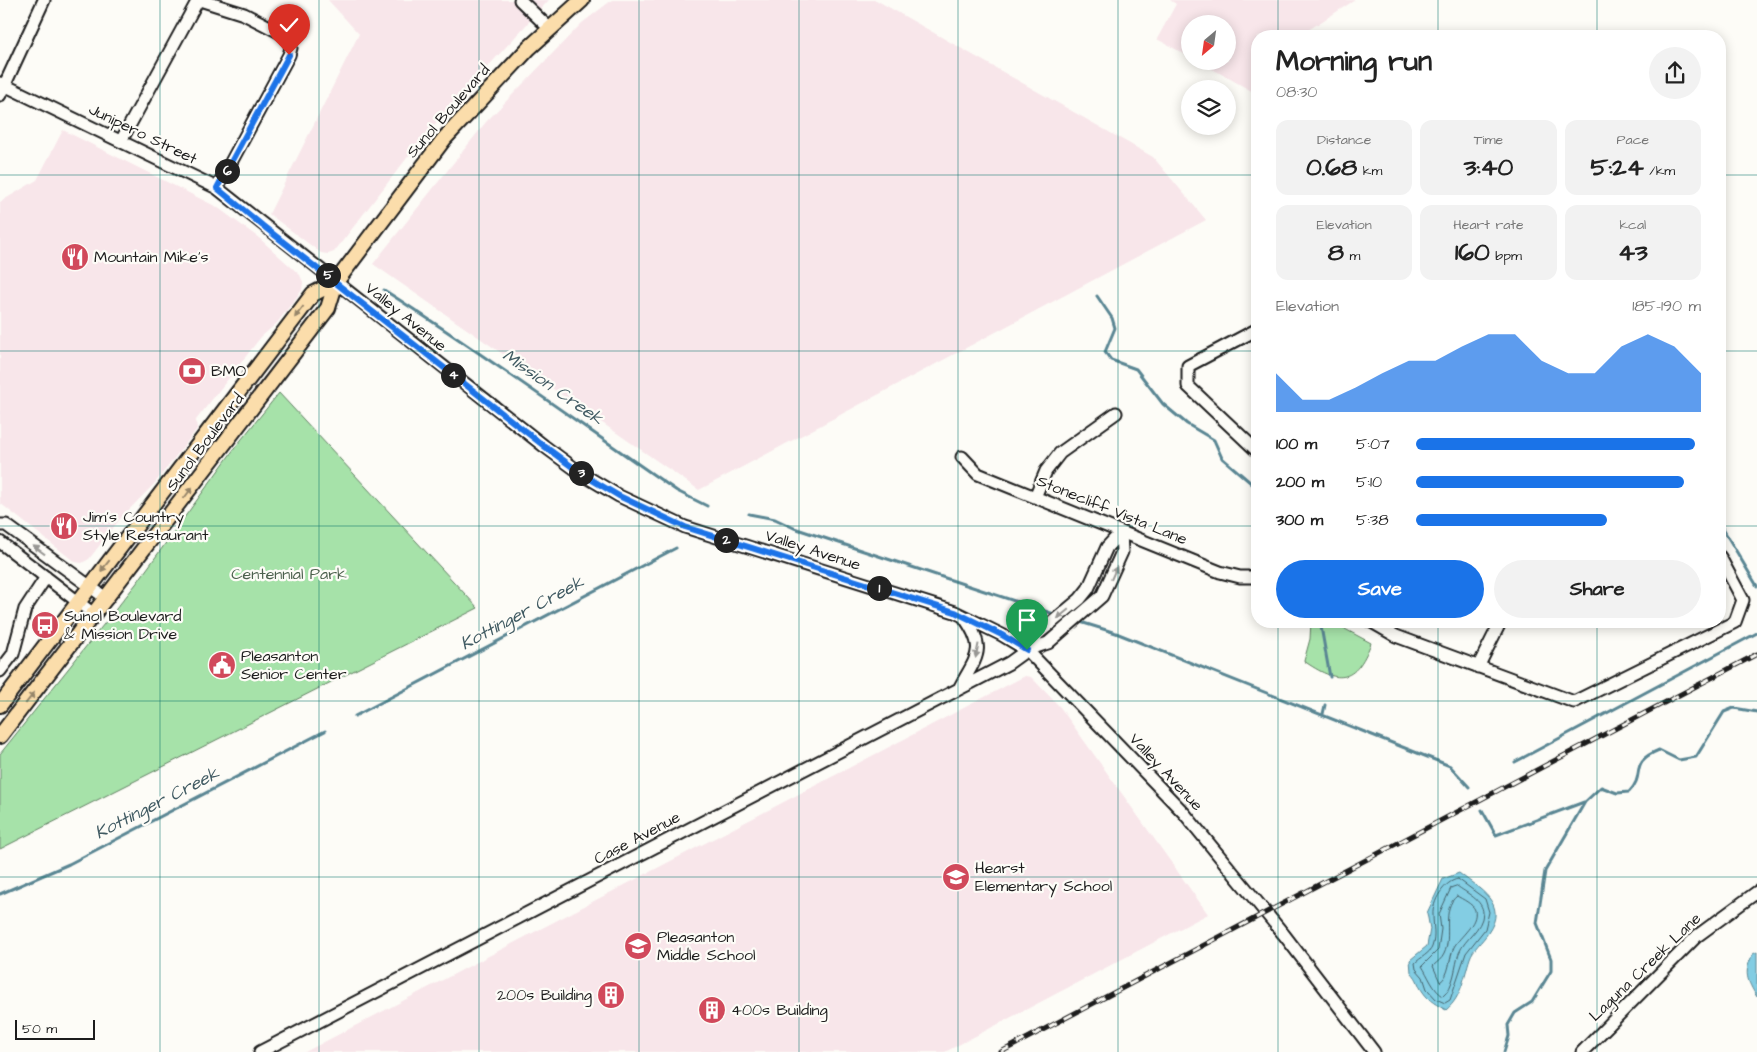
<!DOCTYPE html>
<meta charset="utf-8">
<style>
:root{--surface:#fff;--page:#f2f2f2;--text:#222;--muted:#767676;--accent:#1a73e8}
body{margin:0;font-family:"Architects Daughter",sans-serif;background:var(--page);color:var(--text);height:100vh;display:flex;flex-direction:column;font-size:19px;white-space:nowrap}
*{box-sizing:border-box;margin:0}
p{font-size:16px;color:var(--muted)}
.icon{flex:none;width:28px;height:28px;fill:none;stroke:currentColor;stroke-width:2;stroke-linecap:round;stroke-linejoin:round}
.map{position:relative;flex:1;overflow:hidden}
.sheet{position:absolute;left:1251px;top:30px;width:475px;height:598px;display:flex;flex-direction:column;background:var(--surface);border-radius:20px;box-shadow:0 2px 12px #0003}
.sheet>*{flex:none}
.needle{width:32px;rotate:209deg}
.buttons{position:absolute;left:1181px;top:15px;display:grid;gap:10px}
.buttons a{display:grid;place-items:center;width:55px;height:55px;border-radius:50%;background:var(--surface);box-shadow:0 2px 12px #0003;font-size:25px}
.scale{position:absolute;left:15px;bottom:12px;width:80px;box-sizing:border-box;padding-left:5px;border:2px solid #1c1c1c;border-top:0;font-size:14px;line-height:18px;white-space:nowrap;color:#1c1c1c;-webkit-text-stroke:4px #fdfcf7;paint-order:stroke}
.pin{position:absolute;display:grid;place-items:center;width:42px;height:42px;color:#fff;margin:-51px -21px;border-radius:50% 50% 50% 0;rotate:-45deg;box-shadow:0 0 5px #0007}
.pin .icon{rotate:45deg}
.km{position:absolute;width:25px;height:25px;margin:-12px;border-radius:50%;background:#222;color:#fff;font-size:14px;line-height:25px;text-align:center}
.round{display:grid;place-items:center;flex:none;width:52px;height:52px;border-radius:26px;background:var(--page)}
.headline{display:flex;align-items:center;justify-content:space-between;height:85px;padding:0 25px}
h1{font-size:28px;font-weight:800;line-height:38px}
.metrics{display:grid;grid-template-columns:repeat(3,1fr);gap:8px;height:85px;padding:5px 25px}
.metrics div{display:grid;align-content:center;border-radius:12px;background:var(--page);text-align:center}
.metrics b{font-size:25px;font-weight:800}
.metrics small{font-size:14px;font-weight:400}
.metrics p{font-size:14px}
.chart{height:140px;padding:10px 25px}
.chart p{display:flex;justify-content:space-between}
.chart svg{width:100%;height:90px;margin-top:5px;fill:var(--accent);opacity:.7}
.action{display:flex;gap:10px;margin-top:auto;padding:10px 25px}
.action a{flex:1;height:58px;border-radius:30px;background:var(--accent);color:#fff;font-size:20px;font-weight:800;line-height:58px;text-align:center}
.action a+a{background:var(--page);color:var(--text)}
ul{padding:0 25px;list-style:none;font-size:16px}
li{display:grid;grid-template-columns:80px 60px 1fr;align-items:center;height:38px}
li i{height:12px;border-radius:6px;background:var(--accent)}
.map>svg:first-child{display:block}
.built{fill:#f8e6ea}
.green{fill:#a6e2a9;stroke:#617f62}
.water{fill:#83cde3;stroke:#5a8693}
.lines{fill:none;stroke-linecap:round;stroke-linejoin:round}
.shore{stroke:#45636c;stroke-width:1}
.stream{stroke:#5a8693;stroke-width:3}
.minor-casing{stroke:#1c1c1c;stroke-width:15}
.major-casing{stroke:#1c1c1c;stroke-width:18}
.minor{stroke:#fdfcf7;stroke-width:11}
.major{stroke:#fbddab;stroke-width:14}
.rail-casing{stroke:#1c1c1c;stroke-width:5}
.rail{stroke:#fdfcf7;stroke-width:3;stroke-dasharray:9;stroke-linecap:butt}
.oneway{fill:#97866b}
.oneway2{fill:#989794}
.route-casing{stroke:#fff;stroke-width:10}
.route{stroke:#1a73e8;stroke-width:6}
.grid{fill:none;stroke:#0f766e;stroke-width:1;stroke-opacity:0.55}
.labels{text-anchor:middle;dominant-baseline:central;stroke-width:4.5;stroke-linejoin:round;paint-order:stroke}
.street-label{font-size:16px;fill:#1c1c1c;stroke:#fdfcf7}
.poi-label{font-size:16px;fill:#1c1c1c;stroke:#fdfcf7;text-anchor:start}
.park-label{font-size:16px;fill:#4c614d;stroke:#fdfcf7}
.water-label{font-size:18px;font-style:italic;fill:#405a62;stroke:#fdfcf7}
</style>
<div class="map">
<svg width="1757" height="1052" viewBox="0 0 1757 1052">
<rect width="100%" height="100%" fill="#fdfcf7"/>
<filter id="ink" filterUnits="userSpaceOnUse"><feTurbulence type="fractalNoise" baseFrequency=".02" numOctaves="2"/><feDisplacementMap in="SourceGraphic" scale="10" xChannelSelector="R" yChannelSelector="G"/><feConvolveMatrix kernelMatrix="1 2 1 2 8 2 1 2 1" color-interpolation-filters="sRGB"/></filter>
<g filter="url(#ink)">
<!-- built -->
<path class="built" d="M328 0H549L424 136 334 252 328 254 321 253 269 214 359 34Z
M612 0H876L1153 157 1206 220 699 490 373 264 486 122 582 23Z
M1170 0H1355L1299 36H1258L1257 94 1198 61H1228V24H1190V57L1157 39 1176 4Z
M63 130 217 207 259 238 300 275 303 282 302 290 277 323 261 337 196 420 197 429 155 483 120 519 89 559 82 563 75 562 0 503V202L37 180Z
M1025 676 1031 677 1060 707 1208 914 945 1052H305Z"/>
<!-- green -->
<path class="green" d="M279 393 478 608 0 849V754L136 584 237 445Z
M1311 621H1338L1345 629 1371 643C1355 685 1337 684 1304 661L1310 639Z"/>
<!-- water -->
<path class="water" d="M1459 873C1479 889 1509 903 1488 933 1482 942 1473 949 1470 958 1464 976 1462 997 1446 1010 1437 1005 1429 1001 1423 992 1417 984 1419 980 1411 972L1410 960 1427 946 1430 929 1427 913 1443 879Z
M1757 952V997C1747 980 1743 973 1753 954Z"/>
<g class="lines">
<!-- shore -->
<path class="shore" d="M1458 879 1485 899 1489 912 1485 929 1466 953 1450 1000 1445 1003 1436 999 1427 989 1423 977 1416 969 1415 963C1420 958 1430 953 1432 947 1436 936 1433 926 1433 915 1432 902 1444 881 1458 879Z
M1457 886C1466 893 1483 900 1483 913 1482 930 1465 938 1459 953 1455 965 1454 988 1443 996 1433 990 1428 975 1422 966L1438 950 1441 929 1439 914 1451 888Z
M1457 896C1462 899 1473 904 1475 910 1478 924 1460 936 1454 947 1449 957 1450 976 1440 982L1433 966C1437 962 1442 959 1444 954 1453 936 1440 909 1457 896Z"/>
<!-- stream -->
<path class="stream" d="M384 290C484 354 580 424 677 491L707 506
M1097 296 1112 318 1115 328 1105 352 1111 360 1136 369 1163 404 1187 424 1214 440 1222 458 1258 489
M749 514 775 519 794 528 1057 615
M1720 524 1757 586
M1077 621 1116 633 1450 766 1469 787
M1320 621 1330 677
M1323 714 1325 705
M355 716 676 548
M1515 762 1757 633
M1482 810 1496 835 1584 802
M0 894 69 864 325 731
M1504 1052 1509 1036 1508 1025 1515 1013 1532 1002 1551 971V959L1537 923 1545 871 1585 802 1601 787 1617 793 1629 792C1647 774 1627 763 1659 750L1679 760 1696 757 1724 712 1734 708 1757 712"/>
<!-- minor casing -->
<g class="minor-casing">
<path id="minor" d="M200 0 244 14 287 36 291 48 289 55 217 188
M520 0 549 28
M0 83 217 188 544 446 582 474 619 496 685 527 955 612 1002 635 1027 650 1184 813 1285 936 1374 1052
M0 95 44 0
M121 141 198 0
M1258 329 1188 366V386L1258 452
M962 457 978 474 1220 572 1240 577H1258
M1035 497 1046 471 1060 453 1116 413
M0 525H6L107 599
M0 542 95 615
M1370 621 1396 636 1574 702 1735 622 1743 600 1720 557
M1027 650 1038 634 1080 599 1088 589 1107 547 1121 532
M1478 667 1501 621
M0 671 13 654 25 609 46 577
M960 687C977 656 987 649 964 617
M260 1052 1009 663 1027 650 1048 643 1102 596 1122 552 1121 532
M1582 1052 1697 936 1757 892"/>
</g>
<!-- major casing -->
<g class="major-casing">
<path id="major" d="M0 705 313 294 336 282
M0 736 328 308 336 282 444 139 529 48 582 0"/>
</g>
<!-- minor -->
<use href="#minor" class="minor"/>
<!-- major -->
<use href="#major" class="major"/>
<!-- rail casing -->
<g class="rail-casing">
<path id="rail" d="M1001 1052 1757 654"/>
</g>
<!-- rail -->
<use href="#rail" class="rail"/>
</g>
<!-- one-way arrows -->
<defs><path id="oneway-solid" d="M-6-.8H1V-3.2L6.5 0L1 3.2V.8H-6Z" transform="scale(1.25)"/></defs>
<g class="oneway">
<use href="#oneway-solid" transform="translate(299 312) rotate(127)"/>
<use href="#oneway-solid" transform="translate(188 493) rotate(-53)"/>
<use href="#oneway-solid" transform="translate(105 566) rotate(128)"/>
<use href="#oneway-solid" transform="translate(30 698) rotate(-52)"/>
</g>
<g class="oneway2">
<use href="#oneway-solid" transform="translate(39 550) rotate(-144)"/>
<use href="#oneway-solid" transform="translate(1114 573) rotate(-66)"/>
<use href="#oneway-solid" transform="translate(1063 614) rotate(140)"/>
<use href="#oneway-solid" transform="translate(977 651) rotate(102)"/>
</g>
</g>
<g class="lines" filter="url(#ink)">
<!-- route casing -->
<g class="route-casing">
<path id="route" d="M289 55 217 188 263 226 544 446 582 474 619 496 685 527 955 612 1002 635 1027 650"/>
</g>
<!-- route -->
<use href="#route" class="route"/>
</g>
<!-- grid -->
<path class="grid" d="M160 0V1052M319 0V1052M479 0V1052M639 0V1052M799 0V1052M958 0V1052M1118 0V1052M1278 0V36M1438 0V36M1597 0V36M0 175H1258M1720 175H1757M0 351H1258M1720 351H1757M0 526H1258M1720 526H1757M1278 621V1052M1438 621V1052M1597 621V1052M0 701H1757M0 877H1757"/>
<!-- icons -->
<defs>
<g id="restaurant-disc" transform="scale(1.4375)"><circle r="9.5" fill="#d1495b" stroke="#fdfcf7"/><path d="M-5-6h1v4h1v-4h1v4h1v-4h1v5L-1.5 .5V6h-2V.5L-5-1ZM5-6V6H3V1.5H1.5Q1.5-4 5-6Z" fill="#fff"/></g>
<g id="bank-disc" transform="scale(1.4375)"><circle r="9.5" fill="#d1495b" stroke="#fdfcf7"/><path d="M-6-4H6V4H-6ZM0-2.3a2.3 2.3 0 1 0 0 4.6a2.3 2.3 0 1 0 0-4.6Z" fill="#fff"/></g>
<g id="bus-disc" transform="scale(1.4375)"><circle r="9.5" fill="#d1495b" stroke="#fdfcf7"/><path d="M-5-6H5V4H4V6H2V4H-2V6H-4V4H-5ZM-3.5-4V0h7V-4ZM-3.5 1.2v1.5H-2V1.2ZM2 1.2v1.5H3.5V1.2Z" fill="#fff"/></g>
<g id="civic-disc" transform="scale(1.4375)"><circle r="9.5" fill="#d1495b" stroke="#fdfcf7"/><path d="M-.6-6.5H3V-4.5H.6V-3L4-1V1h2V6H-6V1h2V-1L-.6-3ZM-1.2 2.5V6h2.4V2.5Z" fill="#fff"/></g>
<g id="school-disc" transform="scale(1.4375)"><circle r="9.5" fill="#d1495b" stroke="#fdfcf7"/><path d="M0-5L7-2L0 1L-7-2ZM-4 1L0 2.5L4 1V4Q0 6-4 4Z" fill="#fff"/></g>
<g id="building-disc" transform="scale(1.4375)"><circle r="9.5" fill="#d1495b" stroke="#fdfcf7"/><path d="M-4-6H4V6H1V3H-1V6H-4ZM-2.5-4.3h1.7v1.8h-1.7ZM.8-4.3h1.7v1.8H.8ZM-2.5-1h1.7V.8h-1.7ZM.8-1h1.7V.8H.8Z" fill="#fff"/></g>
</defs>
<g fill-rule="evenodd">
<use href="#restaurant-disc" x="75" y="257"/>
<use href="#bank-disc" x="192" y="371"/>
<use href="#restaurant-disc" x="64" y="526"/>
<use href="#bus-disc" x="45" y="625"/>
<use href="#civic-disc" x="222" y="665"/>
<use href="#school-disc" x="956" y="877"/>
<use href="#school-disc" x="638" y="946"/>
<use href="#building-disc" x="611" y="995"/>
<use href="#building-disc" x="712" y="1010"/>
</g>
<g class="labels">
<!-- street labels -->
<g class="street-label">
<text transform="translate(448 111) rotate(-49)">Sunol Boulevard</text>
<text transform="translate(143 134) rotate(26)">Junipero Street</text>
<text transform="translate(406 317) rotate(39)">Valley Avenue</text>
<text transform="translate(205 442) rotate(-53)">Sunol Boulevard</text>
<text transform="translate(1112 510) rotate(22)">Stonecliff Vista Lane</text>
<text transform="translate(813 550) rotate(18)">Valley Avenue</text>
<text transform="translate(1166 772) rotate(47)">Valley Avenue</text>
<text transform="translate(637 838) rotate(-28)">Case Avenue</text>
<text transform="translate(1645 967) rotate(-44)">Laguna Creek Lane</text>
</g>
<!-- poi labels -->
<g class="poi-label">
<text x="94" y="257">Mountain Mike's</text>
<text x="211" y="371">BMO</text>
<text x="83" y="517">Jim's Country<tspan x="83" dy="18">Style Restaurant</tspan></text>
<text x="64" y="616">Sunol Boulevard<tspan x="64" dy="18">&amp; Mission Drive</tspan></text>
<text x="241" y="656">Pleasanton<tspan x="241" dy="18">Senior Center</tspan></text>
<text x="975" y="868">Hearst<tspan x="975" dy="18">Elementary School</tspan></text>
<text x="657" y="937">Pleasanton<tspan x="657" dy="18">Middle School</tspan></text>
<text x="592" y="995" text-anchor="end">200s Building</text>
<text x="731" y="1010">400s Building</text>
</g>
<!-- park labels -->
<g class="park-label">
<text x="289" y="574">Centennial Park</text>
</g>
<!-- water labels -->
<g class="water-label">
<text transform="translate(553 387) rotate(35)">Mission Creek</text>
<text transform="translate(522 613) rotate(-28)">Kottinger Creek</text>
<text transform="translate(157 803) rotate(-27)">Kottinger Creek</text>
</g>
</g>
</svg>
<div class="buttons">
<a><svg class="needle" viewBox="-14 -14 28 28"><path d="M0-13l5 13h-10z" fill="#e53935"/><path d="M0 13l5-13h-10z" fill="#767676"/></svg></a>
<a><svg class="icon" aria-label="layers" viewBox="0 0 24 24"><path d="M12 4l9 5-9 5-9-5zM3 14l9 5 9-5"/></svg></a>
</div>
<div class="scale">50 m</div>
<div class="pin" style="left:1027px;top:650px;background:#1e9e55"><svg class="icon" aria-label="arrive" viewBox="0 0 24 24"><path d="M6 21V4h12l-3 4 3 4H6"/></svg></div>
<div class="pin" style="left:289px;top:55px;background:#d93025"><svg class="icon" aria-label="check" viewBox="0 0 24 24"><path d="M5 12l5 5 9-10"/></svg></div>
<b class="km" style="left:879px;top:588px">1</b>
<b class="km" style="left:726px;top:540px">2</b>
<b class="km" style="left:581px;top:473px">3</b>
<b class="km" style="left:453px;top:375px">4</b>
<b class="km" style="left:328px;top:275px">5</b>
<b class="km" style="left:227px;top:171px">6</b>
<section class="sheet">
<div class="headline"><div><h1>Morning run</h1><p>08:30</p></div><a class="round"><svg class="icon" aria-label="share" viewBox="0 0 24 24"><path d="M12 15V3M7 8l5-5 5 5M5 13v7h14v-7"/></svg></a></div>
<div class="metrics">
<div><p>Distance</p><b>0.68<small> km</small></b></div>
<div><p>Time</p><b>3:40</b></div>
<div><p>Pace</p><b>5:24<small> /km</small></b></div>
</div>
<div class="metrics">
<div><p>Elevation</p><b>8<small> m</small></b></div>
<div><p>Heart rate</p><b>160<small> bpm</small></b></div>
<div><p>kcal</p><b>43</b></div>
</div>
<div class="chart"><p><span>Elevation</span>185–190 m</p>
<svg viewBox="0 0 160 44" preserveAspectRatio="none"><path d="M0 44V25L10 38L20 38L30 32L40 25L50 19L60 19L70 12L80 6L90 6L100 19L110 25L120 25L130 12L140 6L150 12L160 25V44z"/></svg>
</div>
<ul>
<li><b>100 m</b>5:07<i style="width:98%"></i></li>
<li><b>200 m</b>5:10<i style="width:94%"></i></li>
<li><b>300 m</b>5:38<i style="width:67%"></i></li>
</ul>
<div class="action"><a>Save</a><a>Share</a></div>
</section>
</div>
